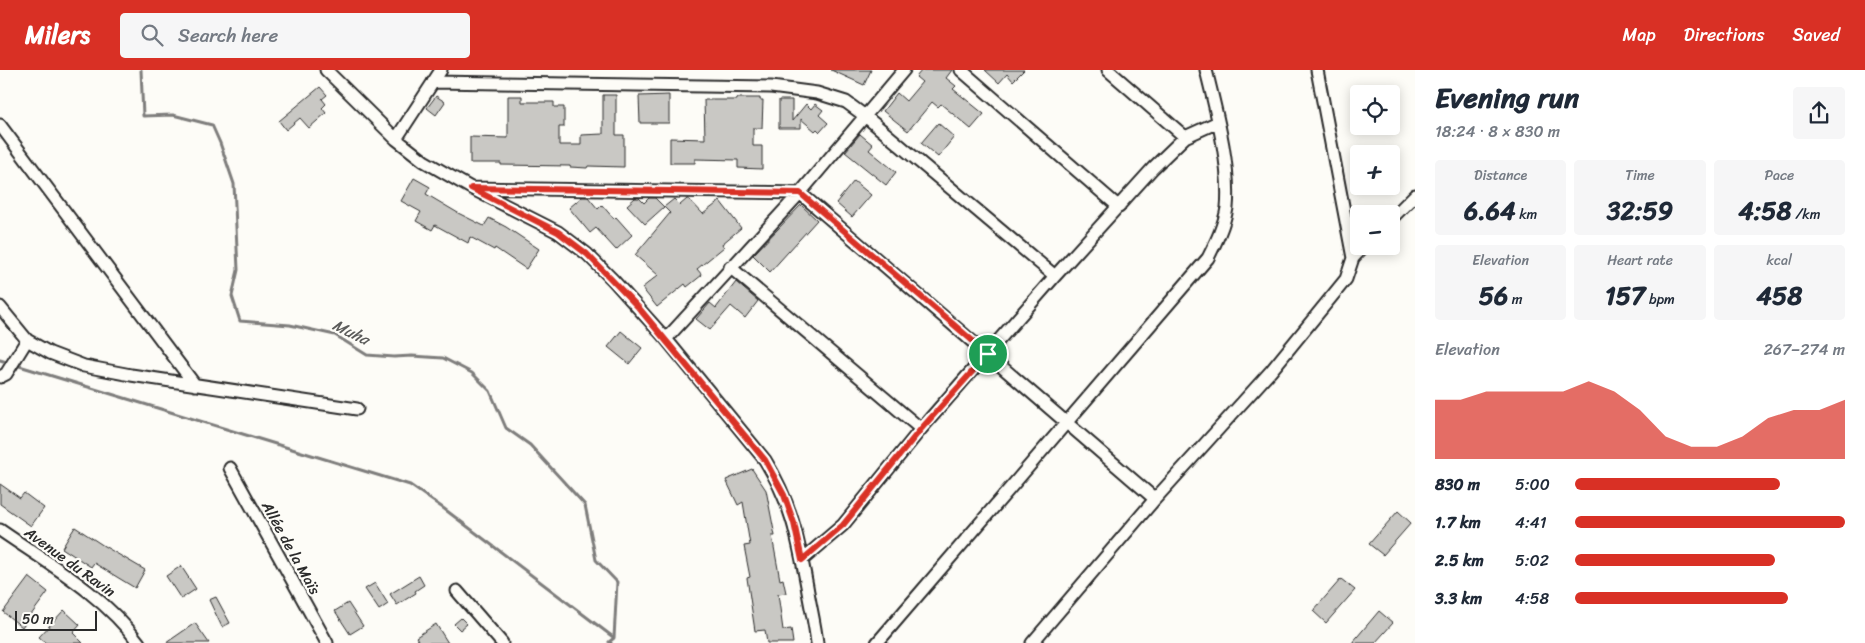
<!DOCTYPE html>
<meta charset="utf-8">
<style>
:root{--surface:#fff;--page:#f6f6f7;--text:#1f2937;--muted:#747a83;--accent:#d93025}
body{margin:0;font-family:Sriracha,sans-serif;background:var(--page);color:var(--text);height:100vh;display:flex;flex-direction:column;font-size:19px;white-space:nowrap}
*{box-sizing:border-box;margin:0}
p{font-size:16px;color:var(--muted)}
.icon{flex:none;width:28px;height:28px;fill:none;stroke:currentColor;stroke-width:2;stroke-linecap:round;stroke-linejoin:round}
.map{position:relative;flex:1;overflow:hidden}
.sheet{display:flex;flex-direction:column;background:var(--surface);width:450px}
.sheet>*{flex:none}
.tools{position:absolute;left:1350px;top:15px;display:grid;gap:10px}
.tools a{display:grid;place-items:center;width:50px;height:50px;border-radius:5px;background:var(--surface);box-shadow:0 2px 12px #0003;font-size:25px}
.scale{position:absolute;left:15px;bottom:12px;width:82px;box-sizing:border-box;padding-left:5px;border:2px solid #2b2b2b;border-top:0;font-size:14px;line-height:18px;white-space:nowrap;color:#2b2b2b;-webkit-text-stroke:4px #fdfcf7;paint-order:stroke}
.pin{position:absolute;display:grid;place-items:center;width:42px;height:42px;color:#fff;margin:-21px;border:2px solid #fff;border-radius:50%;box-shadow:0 1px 5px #0007}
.round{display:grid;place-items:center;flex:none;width:52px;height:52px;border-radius:5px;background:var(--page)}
.overview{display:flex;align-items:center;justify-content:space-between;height:85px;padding:0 20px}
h1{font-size:28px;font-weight:800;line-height:38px}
.figures{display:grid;grid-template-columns:repeat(3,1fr);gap:8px;height:85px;padding:5px 20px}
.figures div{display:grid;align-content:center;border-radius:5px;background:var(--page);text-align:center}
.figures b{font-size:25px;font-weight:800}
.figures small{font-size:14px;font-weight:400}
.figures p{font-size:14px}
.chart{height:140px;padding:10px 20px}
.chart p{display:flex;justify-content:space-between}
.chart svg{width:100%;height:90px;margin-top:5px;fill:var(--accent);opacity:.7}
ul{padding:0 20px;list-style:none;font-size:16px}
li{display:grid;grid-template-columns:80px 60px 1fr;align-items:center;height:38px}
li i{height:12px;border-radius:6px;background:var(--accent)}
header{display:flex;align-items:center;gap:30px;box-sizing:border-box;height:70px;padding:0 25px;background:var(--accent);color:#fff}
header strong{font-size:24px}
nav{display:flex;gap:28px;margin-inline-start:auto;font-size:18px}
.search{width:350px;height:45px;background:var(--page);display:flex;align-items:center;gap:12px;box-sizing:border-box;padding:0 18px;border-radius:5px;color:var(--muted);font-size:19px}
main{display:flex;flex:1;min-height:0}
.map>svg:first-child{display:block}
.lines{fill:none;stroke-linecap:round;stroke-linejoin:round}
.stream{stroke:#7e7d7b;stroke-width:3}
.building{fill:#c9c8c4;stroke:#2b2b2b}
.minor-casing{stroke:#2b2b2b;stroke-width:15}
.minor{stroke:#fdfcf7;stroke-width:11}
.route-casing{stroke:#fff;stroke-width:10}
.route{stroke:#d93025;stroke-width:6}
.labels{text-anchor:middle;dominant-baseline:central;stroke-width:4.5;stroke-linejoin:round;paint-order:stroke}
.street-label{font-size:15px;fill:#2b2b2b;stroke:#fdfcf7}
.water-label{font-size:16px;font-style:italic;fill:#5b5b5a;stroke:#fdfcf7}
</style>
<header>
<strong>Milers</strong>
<div class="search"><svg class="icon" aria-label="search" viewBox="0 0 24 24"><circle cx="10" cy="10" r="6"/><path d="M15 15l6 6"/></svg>Search here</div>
<nav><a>Map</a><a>Directions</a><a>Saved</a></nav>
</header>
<main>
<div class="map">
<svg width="1415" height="573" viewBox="0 0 1415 573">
<rect width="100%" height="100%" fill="#fdfcf7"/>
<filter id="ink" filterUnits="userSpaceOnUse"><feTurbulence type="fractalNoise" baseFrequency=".02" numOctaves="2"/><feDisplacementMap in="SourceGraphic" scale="10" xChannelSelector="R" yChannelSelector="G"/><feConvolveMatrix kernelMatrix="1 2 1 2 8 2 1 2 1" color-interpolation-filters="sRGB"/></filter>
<g filter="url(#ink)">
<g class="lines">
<!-- stream -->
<path class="stream" d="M141 0 143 46 173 45 212 55 220 73 234 114 238 200 232 226 240 251 290 255 335 265 367 285 394 287 412 286 443 288 472 303 490 321 506 358 530 375 585 435 596 490 617 512 614 568 609 572 611 573
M0 290 10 293
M16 295 410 415 443 438 613 567"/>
</g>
<!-- building -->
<path class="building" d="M831 0H871L864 15Z
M922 0H952L946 8 956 16 953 19 984 44 971 59 941 34 938 37 932 32 908 61 883 41 897 23 906 31 922 12 916 7Z
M985 0H1024L1013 11 1007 4 999 13Z
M320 17 327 25 322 29 326 34 322 38 326 43 309 58 300 48 286 60 279 51Z
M603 25H616V65H624V97L588 96 587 98 570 97V96L501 95V93H470V67L508 68V26H522V32H554V37H564V57H559V75H581V65L603 64Z
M669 25V53H640L639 26Z
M436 26 445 32 436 45 427 38Z
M737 28H760V30H763L762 58H753V76H762V99L738 98V90L695 89V93H670V68L705 69 704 30H737Z
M779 30H792V51L806 34 811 39 815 34 823 40 819 45 828 53 820 62 817 59 815 61 801 49V58H779Z
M938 53 954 67 938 87 921 73Z
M860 64 873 75 869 80 896 102 886 115 845 82Z
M414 108 430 117 426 124 458 143 484 156 489 148 506 157 539 179 526 199 495 178 494 180 470 167 468 173 435 155 432 160 416 151 421 142 401 131Z
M854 111 871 125 852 147 836 133Z
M582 127H588L598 139 602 135 614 149 616 147 632 165 616 180 596 158 590 163 569 138Z
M635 128H639L644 133 649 128H655L664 137 645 154 627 135Z
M674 129 680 135 687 129H689L703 144 720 131 741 158 722 174 724 177 697 199 702 205 687 217 685 214 657 237 642 218 658 205 635 185 670 143 664 137Z
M801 135 817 150 770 202 753 185Z
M736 212 758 231 745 248 731 236 710 260 696 249 710 233 716 238Z
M621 261 642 278 629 294 608 277Z
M752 399 766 420 775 466H772L780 510 783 509 786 523 778 524 783 560 791 559 793 573H767L765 560 755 561 747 508 750 507 744 476 750 475 743 432 738 435 726 410Z
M0 414 20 428 24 423 44 438 31 456 0 434Z
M1398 441 1411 453 1383 485 1369 474Z
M75 457 104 476 145 500 135 518 94 493 91 497 62 478Z
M181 496 196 519 181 529 166 506Z
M419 506 424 515 415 521 416 523 397 535 390 524Z
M29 507 48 522 22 557 3 542Z
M1341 509 1355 520 1326 553 1313 541Z
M375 513 388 534 379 540 365 519Z
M216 527 230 553 222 557 209 530Z
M348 533 363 556 350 564 335 541Z
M64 540 80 555 73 563 83 573H46L39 567Z
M1379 541 1393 553 1375 573H1352Z
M461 548 467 554 460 560 454 554Z
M195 553 209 573H166Z
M436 554 448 573H420L416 567Z"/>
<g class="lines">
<!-- minor casing -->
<g class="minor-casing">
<path id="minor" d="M326 0 396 69 424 91 471 118 558 162 587 184 613 210 666 269 765 390C791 432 798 468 807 516 810 535 815 554 817 573
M961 0 1119 137
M1108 0 1185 67
M433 12 771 17 817 23 846 32 865 46 1055 206
M0 55 195 315
M396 69 441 0
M471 118 800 123 1155 429
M1391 149 1415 125
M1353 188 1364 176
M730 197 921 359
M0 237 27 270 50 283 84 296 131 305 357 339
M666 269 800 123 904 0
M0 307 6 304 27 270
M230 398 327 573
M0 460C49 494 103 524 139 573
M802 490 843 455 921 359 1055 206 1153 98 1185 67 1218 52
M457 521 502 573
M877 573 1208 188C1216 172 1224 156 1227 138 1231 96 1216 41 1206 0
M1032 573 1155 429 1271 301 1346 209 1353 188 1317 0"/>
</g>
<!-- minor -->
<use href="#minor" class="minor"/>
</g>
</g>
<g class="lines" filter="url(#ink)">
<!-- route casing -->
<g class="route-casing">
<path id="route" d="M471 118 800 123 988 284 921 359 843 455 802 490 794 453 784 425 765 390 638 237 587 184 558 162Z"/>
</g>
<!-- route -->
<use href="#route" class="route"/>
</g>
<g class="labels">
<!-- street labels -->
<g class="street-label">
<text transform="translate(291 478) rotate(61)">Allée de la Maïs</text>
<text transform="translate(70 492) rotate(36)">Avenue du Ravin</text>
</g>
<!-- water labels -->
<g class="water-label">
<text transform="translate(351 262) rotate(26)">Muha</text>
</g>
</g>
</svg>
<div class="tools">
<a><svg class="icon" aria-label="locate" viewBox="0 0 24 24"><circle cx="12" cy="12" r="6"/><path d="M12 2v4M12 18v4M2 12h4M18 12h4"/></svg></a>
<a>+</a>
<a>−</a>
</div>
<div class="scale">50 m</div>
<div class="pin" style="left:988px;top:284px;background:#1e9e55"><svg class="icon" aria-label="arrive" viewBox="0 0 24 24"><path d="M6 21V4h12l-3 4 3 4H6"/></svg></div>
</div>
<section class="sheet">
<div class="overview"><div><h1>Evening run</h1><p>18:24 · 8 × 830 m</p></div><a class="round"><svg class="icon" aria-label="share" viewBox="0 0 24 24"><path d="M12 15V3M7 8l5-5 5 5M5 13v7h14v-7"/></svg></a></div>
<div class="figures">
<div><p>Distance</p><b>6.64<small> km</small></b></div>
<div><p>Time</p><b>32:59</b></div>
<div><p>Pace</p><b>4:58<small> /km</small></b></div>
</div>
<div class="figures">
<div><p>Elevation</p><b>56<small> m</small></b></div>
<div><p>Heart rate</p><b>157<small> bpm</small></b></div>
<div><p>kcal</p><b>458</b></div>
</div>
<div class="chart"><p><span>Elevation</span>267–274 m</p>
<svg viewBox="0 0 160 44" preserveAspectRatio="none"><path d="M0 44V15L10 15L20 11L30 11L40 11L50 11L60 6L70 11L80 20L90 33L100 38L110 38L120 33L130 24L140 20L150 20L160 15V44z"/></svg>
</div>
<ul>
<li><b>830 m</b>5:00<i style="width:76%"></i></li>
<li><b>1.7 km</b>4:41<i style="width:100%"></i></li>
<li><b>2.5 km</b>5:02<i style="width:74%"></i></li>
<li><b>3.3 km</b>4:58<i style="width:79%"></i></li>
</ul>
</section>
</main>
